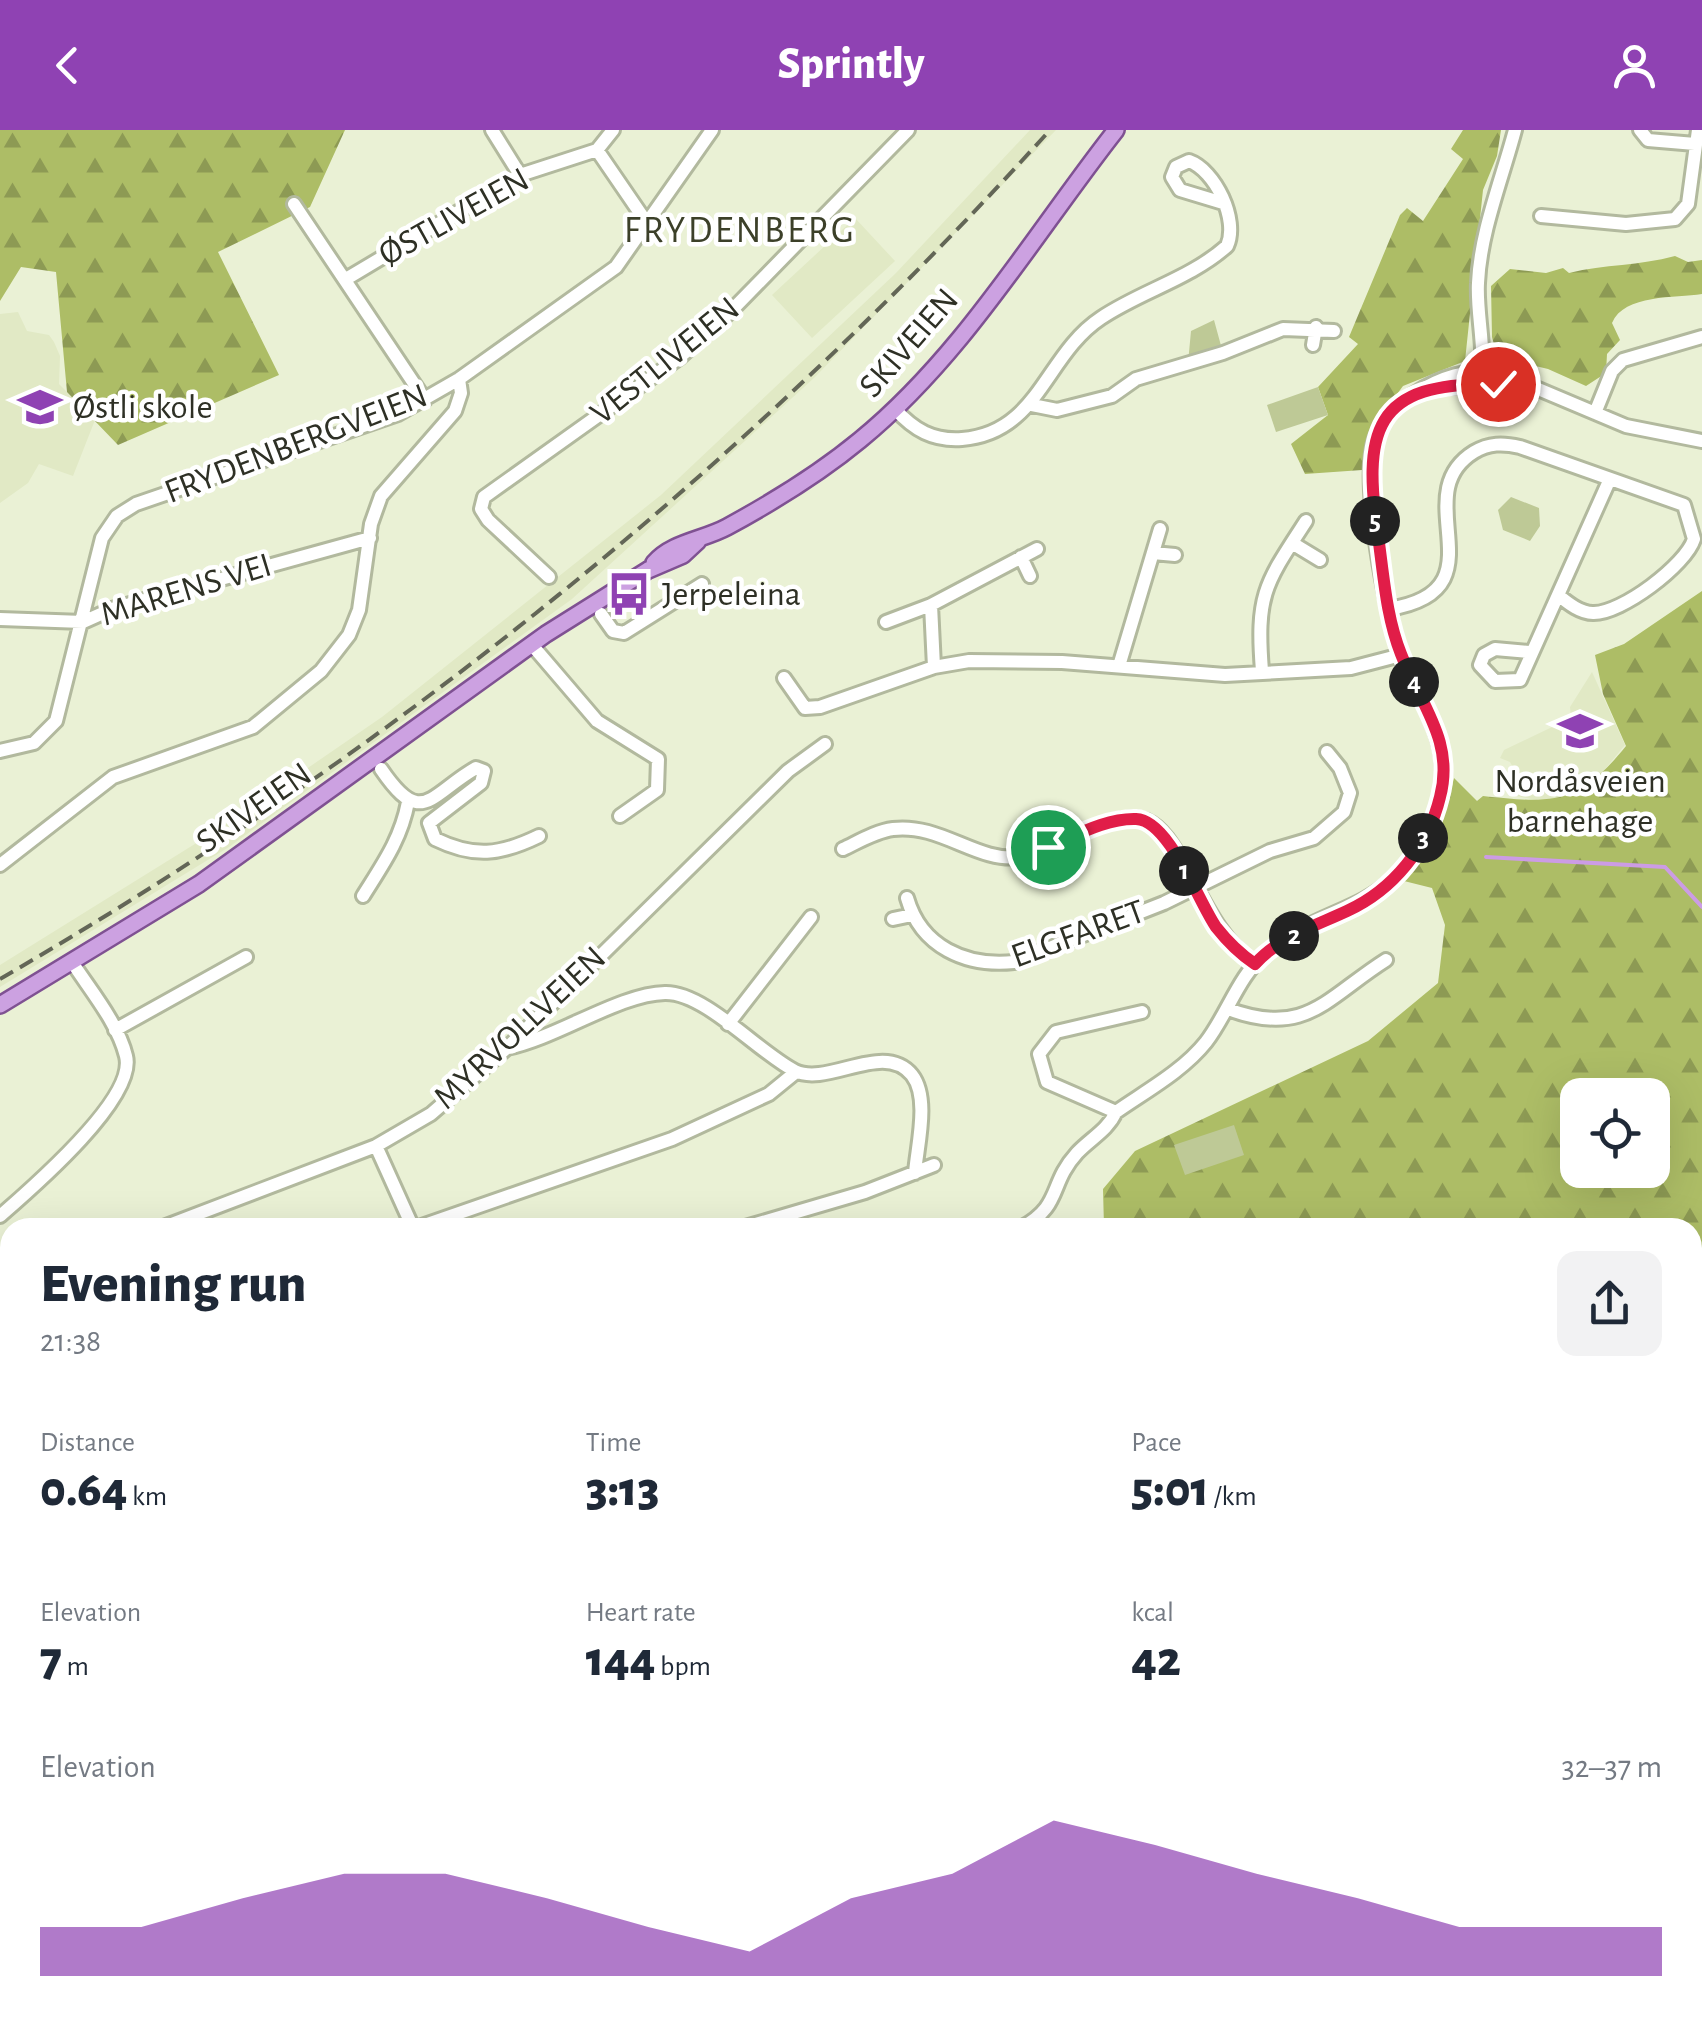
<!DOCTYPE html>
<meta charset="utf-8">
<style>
:root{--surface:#fff;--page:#f2f2f3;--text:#1f2937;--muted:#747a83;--accent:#8f42b3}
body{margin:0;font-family:"Alegreya Sans",sans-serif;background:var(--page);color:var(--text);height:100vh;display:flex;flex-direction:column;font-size:38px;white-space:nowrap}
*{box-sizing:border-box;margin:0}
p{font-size:32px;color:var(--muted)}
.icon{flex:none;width:55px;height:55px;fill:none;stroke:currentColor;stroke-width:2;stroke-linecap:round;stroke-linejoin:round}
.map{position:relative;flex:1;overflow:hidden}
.drawer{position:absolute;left:0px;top:1088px;width:1702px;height:812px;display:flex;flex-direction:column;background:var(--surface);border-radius:30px 30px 0 0;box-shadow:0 10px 40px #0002}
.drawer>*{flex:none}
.controls{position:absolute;left:1560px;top:948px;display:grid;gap:20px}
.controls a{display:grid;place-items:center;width:110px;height:110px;border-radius:20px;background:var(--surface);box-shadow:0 10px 40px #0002;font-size:50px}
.pin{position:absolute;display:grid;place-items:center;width:85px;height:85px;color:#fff;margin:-42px;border:5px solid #fff;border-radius:50%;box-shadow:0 2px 10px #0007}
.km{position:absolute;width:50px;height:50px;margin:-25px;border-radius:50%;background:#222;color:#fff;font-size:28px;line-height:50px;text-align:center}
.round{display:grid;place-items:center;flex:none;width:105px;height:105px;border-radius:20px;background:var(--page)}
.summary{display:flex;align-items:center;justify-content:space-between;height:170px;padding:0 40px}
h1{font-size:55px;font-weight:800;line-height:75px}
.stats{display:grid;grid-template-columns:repeat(3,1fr);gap:15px;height:170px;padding:10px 40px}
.stats div{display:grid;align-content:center}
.stats b{font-size:50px;font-weight:800}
.stats small{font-size:28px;font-weight:400}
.stats p{font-size:28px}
.chart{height:280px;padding:20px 40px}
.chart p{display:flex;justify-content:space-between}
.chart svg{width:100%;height:180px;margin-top:10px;fill:var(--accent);opacity:.7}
header{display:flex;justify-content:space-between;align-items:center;height:130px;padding:0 40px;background:var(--accent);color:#fff;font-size:45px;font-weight:800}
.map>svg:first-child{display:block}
.built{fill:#e1e9c5}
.forest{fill:url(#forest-firs);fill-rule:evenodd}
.park{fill:#bec996}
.water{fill:url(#water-ripples)}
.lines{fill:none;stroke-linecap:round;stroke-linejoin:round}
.stream{stroke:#cc9ce5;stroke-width:4}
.minor-casing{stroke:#b2b99e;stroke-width:18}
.major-casing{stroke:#7f5192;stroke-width:20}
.minor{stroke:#fff;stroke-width:12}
.major{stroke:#cca1e1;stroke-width:15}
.rail{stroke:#636657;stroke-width:4;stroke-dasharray:15 8;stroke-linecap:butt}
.route-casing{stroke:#fff;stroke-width:20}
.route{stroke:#e11d48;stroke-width:12}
.labels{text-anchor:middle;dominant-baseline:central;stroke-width:9;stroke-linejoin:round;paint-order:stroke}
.street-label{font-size:35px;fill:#2e3025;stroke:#fff}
.poi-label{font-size:35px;fill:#2e3025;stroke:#fff;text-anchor:start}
.neighbourhood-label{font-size:38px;letter-spacing:2.5px;fill:#3c4029;stroke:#fff}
</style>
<header><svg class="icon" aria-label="back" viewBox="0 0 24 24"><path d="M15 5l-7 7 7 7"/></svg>Sprintly<svg class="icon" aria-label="person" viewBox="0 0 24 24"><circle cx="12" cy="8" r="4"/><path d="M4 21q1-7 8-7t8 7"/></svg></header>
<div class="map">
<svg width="1702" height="1899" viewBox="0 0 1702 1899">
<defs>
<pattern id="forest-firs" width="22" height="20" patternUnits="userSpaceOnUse" patternTransform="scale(2.5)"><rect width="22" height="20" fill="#adbd66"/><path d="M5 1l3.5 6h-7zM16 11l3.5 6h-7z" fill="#8d9a54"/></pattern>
<pattern id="water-ripples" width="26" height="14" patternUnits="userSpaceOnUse" patternTransform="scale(2.5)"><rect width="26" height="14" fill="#cc9ce5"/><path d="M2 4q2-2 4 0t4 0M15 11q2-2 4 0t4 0" fill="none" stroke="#a680b9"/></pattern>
</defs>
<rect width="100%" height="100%" fill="#eaf1d5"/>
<!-- built -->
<path class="built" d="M1030 0H1056L815 247 572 469 229 717 0 857V835L219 699 382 587 661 365 896 143Z
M855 88 895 131 812 208 772 165Z
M18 182 27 201 49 205 54 212 60 226 59 254 95 290 73 346 39 334 28 353 0 373V184Z
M1592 542 1625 615 1601 644 1578 662 1546 672 1512 665 1500 652 1516 643 1510 632 1500 628 1504 620 1571 588 1570 577Z"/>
<!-- forest -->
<path class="forest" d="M0 0H345L310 77 218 122 279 245 118 315 67 262 56 142 21 137 0 171Z
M1463 0H1501L1497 26 1483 60 1465 231 1403 256 1372 298 1362 340 1305 344 1291 314 1328 285 1318 257 1358 214 1349 207 1400 85 1407 78 1423 91 1463 29 1451 19Z
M1675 126 1688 132 1702 130V164C1676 168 1624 164 1612 193L1620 210 1607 224 1606 243 1586 256 1548 239 1503 228 1496 222 1492 207 1491 156 1510 139 1546 143 1563 138 1569 143C1605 134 1639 136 1675 126Z
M1702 461V1365L1693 1370 1692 1098 1104 1097 1103 1059 1135 1021 1368 911 1438 853 1445 795 1432 758 1404 751C1431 718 1444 690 1454 648L1477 671 1483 666C1555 674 1579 674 1626 616L1603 564 1595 525 1624 514ZM1578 965H1652V1040H1578Z
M10 1582V1890H686L656 1899H0V1587Z
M1702 1760V1899H1632L1639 1890H1692L1693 1772Z"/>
<!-- park -->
<path class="park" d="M1214 190 1223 223 1188 233 1191 201Z
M1318 257 1328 285 1276 302 1267 275Z
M1511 367 1539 378 1540 396 1530 411 1503 400 1498 380Z
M1234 995 1244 1025 1185 1045 1174 1015Z"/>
<!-- water -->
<path class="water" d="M1702 1365V1760L1693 1772 1692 1370Z
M686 1890H1639L1632 1899H656Z"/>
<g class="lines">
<!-- stream -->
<path class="stream" d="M1486 727 1665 737 1702 777"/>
<!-- minor casing -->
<g class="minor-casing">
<path id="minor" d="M492 0 520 45
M1640 0 1648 10 1695 14
M597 20 649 96
M294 74 425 270
M1541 86 1626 94 1675 89 1688 74 1698 0
M346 149 520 45 597 20 613 0
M1313 215 1316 197
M1479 254C1488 229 1476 184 1478 153 1480 103 1502 49 1515 0
M1423 259 1515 252
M1032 275 1057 280 1112 266 1136 249 1223 223 1283 199 1334 201
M895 279C914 300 933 311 962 309 1039 303 1045 225 1101 188 1141 161 1190 149 1227 116 1239 90 1215 40 1189 31L1176 37 1172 47 1180 60 1223 73
M1595 283 1612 241 1623 230 1702 207
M1292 413 1320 430
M1153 423 1175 425
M1021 427 1030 446
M549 447 488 390 481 379 484 367 679 228 731 181 908 0
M1558 465 1609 351
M931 475 934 537
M1388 479C1506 461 1403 366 1474 322 1489 313 1503 313 1520 317L1684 375 1694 409C1686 435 1621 484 1593 483 1580 483 1568 473 1558 465L1520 550 1495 551 1480 535 1484 525 1495 519 1529 522
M601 484 613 501 624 503 702 454
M0 489 83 492 112 479 370 408
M886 492 931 475 1037 419
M532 515 597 591 658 629 657 660 620 686
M1119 536 1160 399
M1262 541C1256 464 1265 454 1306 391
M784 548 805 578 820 577 934 537 969 531 1062 532 1225 545 1351 538 1401 525
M0 621 34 613 56 591 102 408 117 386 136 374 398 284 459 249 616 137 712 0
M381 639C422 699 429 665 476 638L484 641 481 653 429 693 435 709C474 728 500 725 539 706
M843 719C858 712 876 701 893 699 940 693 978 733 1019 727 1034 724 1049 717 1062 711 1085 702 1126 679 1151 693 1186 714 1203 800 1255 834
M0 735 113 647 253 597 321 541 349 505 359 480 371 394 381 366 455 281 461 263 459 249
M363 766C383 734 401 709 408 672
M907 768C921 817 966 837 1014 832L1164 773 1270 721 1314 708 1344 682 1350 663 1340 638 1327 622
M893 789 912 785
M1228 879C1306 908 1326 868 1386 830
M1142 882 1056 902 1039 924 1047 952 1116 982C1146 961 1183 941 1206 912 1227 885 1239 845 1265 824 1333 766 1394 789 1435 683 1459 621 1424 581 1402 526 1385 485 1361 350 1375 309 1382 290 1397 274 1414 264 1441 247 1467 238 1500 243L1626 296 1702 311
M728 894 811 787
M115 900 246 827
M507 918C557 908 619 864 665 863 705 862 759 923 795 941 828 957 884 910 912 945 930 968 917 1016 915 1043
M376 1016 413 1098
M0 1086C31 1059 137 968 126 926 118 893 90 860 72 832
M161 1098 376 1016 431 984 507 918 788 641 825 614
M416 1098 672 1009 769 964 796 942
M742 1098 865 1062 934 1035
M1021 1098C1063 1075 1048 1055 1077 1023 1091 1008 1107 1001 1116 982
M0 1158 10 1155
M0 1399 10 1393
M0 1479 10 1471
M0 1572 10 1569"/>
</g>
<!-- major casing -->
<g class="major-casing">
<path id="major" d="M654 433C672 412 703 410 727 397 773 372 820 343 860 310 963 226 1035 103 1116 0
M0 875 199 754 546 504 648 440 683 425 698 411
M1695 1899 1702 1885"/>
</g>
<!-- minor -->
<use href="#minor" class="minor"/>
<!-- major -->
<use href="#major" class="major"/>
<!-- rail -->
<path class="rail" d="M0 849C392 622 746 336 1050 0"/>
</g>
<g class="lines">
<!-- route casing -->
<g class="route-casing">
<path id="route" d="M1048 717C1075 706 1106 688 1136 689 1169 690 1198 771 1216 797 1227 811 1240 824 1255 834 1279 807 1315 796 1347 781 1393 760 1428 717 1440 667 1455 611 1420 574 1401 524 1387 489 1384 450 1379 413 1362 301 1371 251 1498 254"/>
</g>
<!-- route -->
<use href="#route" class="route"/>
</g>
<!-- icons -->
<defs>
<g id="school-bare" transform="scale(3.45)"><path d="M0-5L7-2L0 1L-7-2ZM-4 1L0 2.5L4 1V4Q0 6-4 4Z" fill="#8f42b3" stroke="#fff" stroke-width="2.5" paint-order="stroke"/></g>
<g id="bus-bare" transform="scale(3.45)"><path d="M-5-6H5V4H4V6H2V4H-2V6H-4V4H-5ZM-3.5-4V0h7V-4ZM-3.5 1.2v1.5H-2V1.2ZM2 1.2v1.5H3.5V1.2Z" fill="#8f42b3" stroke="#fff" stroke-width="2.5" paint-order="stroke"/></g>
</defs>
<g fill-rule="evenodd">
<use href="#school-bare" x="40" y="277"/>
<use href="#bus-bare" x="629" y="464"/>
<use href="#school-bare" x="1580" y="601"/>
</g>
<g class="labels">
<!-- street labels -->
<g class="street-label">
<text transform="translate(454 87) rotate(-29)">ØSTLIVEIEN</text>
<text transform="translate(909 213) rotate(-49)">SKIVEIEN</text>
<text transform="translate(665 231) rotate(-39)">VESTLIVEIEN</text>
<text transform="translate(296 314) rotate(-21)">FRYDENBERGVEIEN</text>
<text transform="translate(186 460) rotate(-17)">MARENS VEI</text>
<text transform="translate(254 678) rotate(-35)">SKIVEIEN</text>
<text transform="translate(1078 804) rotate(-20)">ELGFARET</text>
<text transform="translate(520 898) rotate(-43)">MYRVOLLVEIEN</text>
</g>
<!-- poi labels -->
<g class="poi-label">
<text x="73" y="277">Østli skole</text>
<text x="662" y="464">Jerpeleina</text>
<text x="1580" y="651" text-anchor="middle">Nordåsveien<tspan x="1580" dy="40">barnehage</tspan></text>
</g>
<!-- neighbourhood labels -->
<g class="neighbourhood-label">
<text x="740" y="101">FRYDENBERG</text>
</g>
</g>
</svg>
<div class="controls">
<a><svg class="icon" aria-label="locate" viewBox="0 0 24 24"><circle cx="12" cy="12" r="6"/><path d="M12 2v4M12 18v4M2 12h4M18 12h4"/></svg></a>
</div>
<div class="pin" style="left:1048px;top:717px;background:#1e9e55"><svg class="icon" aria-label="arrive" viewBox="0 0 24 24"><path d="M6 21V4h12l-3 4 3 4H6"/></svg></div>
<div class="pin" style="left:1498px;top:254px;background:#d93025"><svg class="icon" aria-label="check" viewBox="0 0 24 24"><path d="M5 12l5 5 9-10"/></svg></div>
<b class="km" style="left:1184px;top:741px">1</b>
<b class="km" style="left:1294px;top:806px">2</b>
<b class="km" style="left:1423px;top:708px">3</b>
<b class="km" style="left:1414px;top:552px">4</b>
<b class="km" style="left:1375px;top:391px">5</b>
<section class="drawer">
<div class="summary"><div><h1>Evening run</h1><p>21:38</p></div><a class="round"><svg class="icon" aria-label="share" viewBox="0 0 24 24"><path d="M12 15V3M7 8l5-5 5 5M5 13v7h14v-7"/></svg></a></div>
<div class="stats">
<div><p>Distance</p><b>0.64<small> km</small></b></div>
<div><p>Time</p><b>3:13</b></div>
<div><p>Pace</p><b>5:01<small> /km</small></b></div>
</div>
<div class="stats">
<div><p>Elevation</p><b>7<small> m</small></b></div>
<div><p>Heart rate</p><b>144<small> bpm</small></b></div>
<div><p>kcal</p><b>42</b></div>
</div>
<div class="chart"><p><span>Elevation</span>32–37 m</p>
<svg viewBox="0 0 160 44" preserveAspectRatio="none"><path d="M0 44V32L10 32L20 25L30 19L40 19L50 25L60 32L70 38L80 25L90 19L100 6L110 12L120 19L130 25L140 32L150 32L160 32V44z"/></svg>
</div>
</section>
</div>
